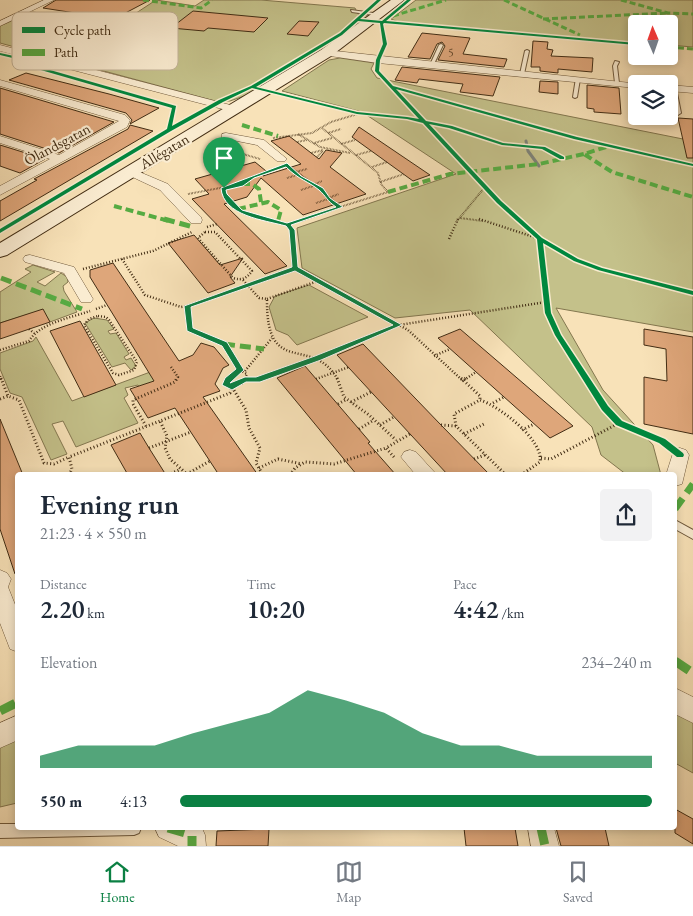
<!DOCTYPE html>
<meta charset="utf-8">
<style>
:root{--surface:#fff;--page:#f2f2f3;--text:#1f2937;--muted:#747a83;--line:#e0e1e3;--accent:#0b8043}
body{margin:0;font-family:"EB Garamond",serif;background:var(--page);color:var(--text);height:100vh;display:flex;flex-direction:column;font-size:19px;white-space:nowrap}
*{box-sizing:border-box;margin:0}
p{font-size:16px;color:var(--muted)}
.icon{flex:none;width:28px;height:28px;fill:none;stroke:currentColor;stroke-width:2;stroke-linecap:round;stroke-linejoin:round}
.map{position:relative;flex:1;overflow:hidden}
.panel{position:absolute;left:15px;top:472px;width:662px;height:358px;display:flex;flex-direction:column;background:var(--surface);border-radius:5px;box-shadow:0 2px 8px #0003}
.panel>*{flex:none}
.needle{width:32px;rotate:358deg}
.fabs{position:absolute;left:628px;top:15px;display:grid;gap:10px}
.fabs a{display:grid;place-items:center;width:50px;height:50px;border-radius:5px;background:var(--surface);box-shadow:0 2px 8px #0003;font-size:25px}
.pin{position:absolute;display:grid;place-items:center;width:42px;height:42px;color:#fff;margin:-51px -21px;border-radius:50% 50% 50% 0;rotate:-45deg;box-shadow:0 0 5px #0007}
.pin .icon{rotate:45deg}
.round{display:grid;place-items:center;flex:none;width:52px;height:52px;border-radius:5px;background:var(--page)}
.head{display:flex;align-items:center;justify-content:space-between;height:85px;padding:0 25px}
h1{font-size:28px;font-weight:600;line-height:38px}
.figures{display:grid;grid-template-columns:repeat(3,1fr);gap:8px;height:85px;padding:5px 25px}
.figures div{display:grid;align-content:center}
.figures b{font-size:25px;font-weight:600}
.figures small{font-size:14px;font-weight:400}
.figures p{font-size:14px}
.chart{height:140px;padding:10px 25px}
.chart p{display:flex;justify-content:space-between}
.chart svg{width:100%;height:90px;margin-top:5px;fill:var(--accent);opacity:.7}
ul{padding:0 25px;list-style:none;font-size:16px}
li{display:grid;grid-template-columns:80px 60px 1fr;align-items:center;height:38px}
li i{height:12px;border-radius:6px;background:var(--accent)}
.tabs{display:flex;justify-content:space-around;align-items:center;height:70px;border-top:1px solid var(--line);background:var(--surface);font-size:14px;color:var(--muted)}
.tabs a{display:grid;justify-items:center;gap:2px}
.tabs .active{color:var(--accent)}
.map>svg:first-child{display:block}
.green{fill:#c4c18a;stroke:#83774f}
.lines{fill:none;stroke-linecap:round;stroke-linejoin:round}
.stream{stroke:#7d8278;stroke-width:3}
.building{fill:#dea67a;stroke:#422d14}
.lane-casing{stroke:#705a3d;stroke-width:2}
.street-casing{stroke:#705a3d;stroke-width:1}
.secondary-casing{stroke:#422d14;stroke-width:2}
.path-far2{stroke:#422d14;stroke-width:2;stroke-dasharray:0.5 1;stroke-linecap:butt}
.path-far1{stroke:#422d14;stroke-width:2.5;stroke-dasharray:1 2;stroke-linecap:butt}
.path{stroke:#422d14;stroke-width:3;stroke-dasharray:1 2.5;stroke-linecap:butt}
.lane{fill:#faecd1;fill-rule:evenodd}
.street{fill:#faecd1;fill-rule:evenodd}
.secondary{fill:#faecd1;fill-rule:evenodd}
.quiet-far4{stroke:#56ab42;stroke-width:3;stroke-dasharray:6 3;stroke-linecap:butt}
.quiet-far3{stroke:#56ab42;stroke-width:4;stroke-dasharray:8 4;stroke-linecap:butt}
.quiet-far2{stroke:#56ab42;stroke-width:5;stroke-dasharray:11 5;stroke-linecap:butt}
.quiet-far1{stroke:#56ab42;stroke-width:7;stroke-dasharray:13 7;stroke-linecap:butt}
.quiet{stroke:#56ab42;stroke-width:9;stroke-dasharray:17 9;stroke-linecap:butt}
.cycleway-casing{stroke:#faecd1;stroke-width:3}
.cycleway{fill:#00873e;fill-rule:evenodd}
.route{fill:#0b8043;stroke:#fff;fill-rule:evenodd}
.labels{text-anchor:middle;dominant-baseline:central;stroke-width:4.5;stroke-linejoin:round;paint-order:stroke}
.far-number-label{font-size:12px;fill:#694b2e}
.far-street-label{font-size:15px;fill:#422d14;stroke:#faecd1}
.key{fill:#faecd1;stroke:#c3b398;stroke-width:1}
.key-label{font-size:14px;fill:#422d14}
</style>
<div class="map">
<svg width="693" height="846" viewBox="0 0 693 846">
<rect width="100%" height="100%" fill="#f8e2b8"/>
<filter id="stains"><feTurbulence type="fractalNoise" baseFrequency=".004" numOctaves="4"/><feColorMatrix values="0 0 0 0 .2 0 0 0 0 .09 0 0 0 0 .02 0 0 0 .5 -.17"/></filter>
<radialGradient id="worn" r=".72"><stop offset=".6" stop-color="#630" stop-opacity="0"/><stop offset="1" stop-color="#630" stop-opacity=".3"/></radialGradient>
<!-- green -->
<path class="green" d="M156 0 195 6 204 0H261L355 8 358 14 368 16V20L247 95 230 101H215L0 43V26L32 12 77 17 75 22 55 33 75 38H98Z
M416 0H693V47L669 45V24H636V43L401 23 391 19Z
M340 58 374 63 371 69 377 78 693 141V332L556 308 603 390 653 445 661 475H627L601 455 592 427 470 310 395 318 302 268 297 228 456 174 362 112 282 91 329 60Z
M33 265 55 272 37 282 45 286 61 273 67 277 68 282 63 286 64 291 77 312 50 322 42 310 0 323V292L31 272 25 269Z
M309 285 368 317 297 345 288 335 276 330 269 307 275 296Z
M94 318 107 320 114 329 108 331 110 334 116 333 129 354 124 357 126 360 131 358 136 366 131 370 125 363 112 367 85 323Z
M36 337 72 401 161 368 170 381 142 392 138 385 125 388 128 395 124 398 138 423 76 447 63 421 52 424 67 454 51 460 22 397 10 393 0 369V353L33 341Z
M675 711 693 720V773L675 763Z
M17 736V803L0 807V745Z"/>
<g class="lines">
<!-- stream -->
<path class="stream" d="M526 141 528 151 539 166"/>
</g>
<!-- building -->
<path class="building" d="M56 0H150L114 19 43 8Z
M193 11 268 18 254 32 208 28 204 31 171 28Z
M299 21 319 22 308 36 287 34Z
M422 33 470 38 463 54 507 59 504 67 438 60 445 46 442 42 437 44 430 59 408 57Z
M533 41 548 42 547 49 553 50 551 56 593 58 592 72 558 69V73L540 71V67H531Z
M402 67 500 77 493 96 460 92 463 84 419 79 417 83 395 80Z
M26 73 109 94 159 108 130 124 132 120 126 113 9 80Z
M540 81 558 82V94L539 92Z
M587 85 619 88 621 114 594 112V109L587 108Z
M0 88 114 122 59 153 0 134Z
M678 118 693 119V158H687Z
M130 125 153 131 0 221V201L37 180 34 179 128 129Z
M359 127 430 175 413 181 352 137Z
M289 136 319 159 326 150 342 153 330 167 366 194 303 215 261 178 247 197 224 204 287 266 265 274 192 199 209 194 195 179 255 162 266 171 263 176 301 164 271 141Z
M0 145 45 159 20 173 0 166Z
M194 235 220 265 243 258 230 277 235 283 208 293 168 243Z
M113 263 179 361 193 355 201 343 214 347 229 365 223 368 215 384 220 391 203 397 258 475H219L175 408 148 418 130 389 154 381 90 277V270Z
M43 309 50 322 0 339V323Z
M80 321 116 385 84 397 50 331Z
M460 329 573 426 550 438 438 338Z
M644 329 693 337V434L644 424V377L667 381 666 349 644 345Z
M363 344 441 425 490 475H448L337 355Z
M305 366 370 442 368 443 396 475H357L277 378Z
M0 419 23 475H18V573L15 574 0 529Z
M140 433 149 448 166 475H128L111 445Z
M675 809 693 819V844L675 833Z
M464 828H515L518 846H466Z
M556 828H605L609 846H561Z
M269 829 268 846H216L217 831Z"/>
<g class="lines">
<!-- lane casing -->
<g class="lane-casing">
<path id="lane" d="M351 10 381 14 383 15 381 16 352 12Z
M441 44 443 45 433 66 429 67 439 45Z
M527 50 529 51 524 74 522 75 520 74 525 51Z
M615 61 619 62 617 66 619 83 617 84 615 83 613 66Z
M576 78 580 79 577 97 575 98 573 97Z
M674 87 676 88 681 113 678 115 675 113 672 88Z
M675 520 693 530V539L675 529Z
M0 824H18V828H141L139 833 134 835 0 838Z"/>
</g>
<!-- street casing -->
<g class="street-casing">
<path id="street" d="M44 0H54L0 26V21Z
M0 45 238 107 239 109 234 112 0 51Z
M326 50 640 84H636V88L378 63 323 55 322 53Z
M0 80 125 115 130 120 127 127 0 195V186L50 159 0 143V136L59 155 119 121 0 86Z
M669 85 693 87V93L669 91Z
M226 133 264 140 287 159 285 161H277L257 145 222 138V134Z
M130 168 168 184 201 217 202 220 201 223H191L160 190 126 174V170Z
M30 255 74 267 93 299 91 302H81L64 273 25 262 23 259 25 256Z
M680 448 686 450 689 455 682 484 675 486V475H666L674 450Z
M410 450 416 452 437 475H416L401 457 404 452Z
M0 570 7 573 11 579 8 587 18 612V652L10 649 0 623Z
M675 688 693 697V723L675 714Z
M18 715V740L0 748V723Z
M155 828H202L205 835 206 846H178L159 837Z
M528 828H554L559 846H531Z"/>
</g>
<!-- secondary casing -->
<g class="secondary-casing">
<path id="secondary" d="M391 0H404L331 56 7 255 0 257V243L321 50Z"/>
</g>
<!-- path-far2 -->
<path class="path-far2" d="M328 133 341 129
M298 134 320 147 350 153
M273 138 312 133 331 122 361 113
M297 142 307 140
M314 143 332 138
M341 144 355 140
M212 145 260 159
M311 153 323 150
M356 155 371 151
M317 157 323 151
M290 167 319 188 340 207 388 192 381 184 378 173 322 128
M372 167 387 162
M295 172 307 169
M287 178 297 175
M380 182 404 174
M313 185 322 181
M223 189C231 212 251 216 272 221
M301 190 313 186
M188 194 241 184 252 177 274 169
M328 198 339 194
M316 203 328 199
M460 218 483 221
M301 221 340 207
M457 221 485 187"/>
<!-- path-far1 -->
<path class="path-far1" d="M267 219 288 225
M479 219 540 239
M207 227 217 224
M205 232H215L252 271C247 278 242 281 233 278L198 238Z
M449 239 458 219
M122 259 145 295 181 307 187 306 295 268 292 230 288 225 304 219
M295 268 408 330 462 380
M83 269 153 251 192 232
M243 280 259 298 267 299C266 380 312 333 338 380
M267 299 318 281
M187 306 190 329 224 344 240 370
M96 309 107 305
M98 316 106 317 109 320 137 362 134 370 119 375 113 373 84 325 89 319Z
M29 329 34 333
M0 350 29 341C40 323 70 318 90 311
M434 356 450 349
M171 367 178 377 176 380
M240 370 247 374 244 380
M245 371 272 338
M0 376 1 380
M316 379 349 367
M228 380 240 370
M258 380 399 325 546 302
M464 380 476 372"/>
<!-- path -->
<path class="path" d="M1 378 8 396 19 400 44 463 54 464 69 457
M230 378 226 385 232 387 242 383 245 378
M337 378 344 397 369 415 396 440
M461 378 480 396V400
M245 380 262 378
M462 381 466 378
M0 399 8 396
M351 402 371 392
M493 403 504 397
M338 404 347 399
M380 425 394 417
M441 425 456 426
M146 426 133 404V400L175 382 177 378
M359 429 374 420
M522 430 534 424
M464 434 484 424
M149 448 191 432
M394 457 386 448 410 434
M541 458 551 459 619 423
M474 459 485 455
M259 468 278 459 302 464
M187 474 210 461
M69 475 72 469 69 457 160 421
M168 475 179 470
M188 475 170 459 165 448 167 436 160 421 230 393 232 387 246 410 249 428 260 448 256 463 263 475
M290 475 295 468 305 462 334 464 386 448
M506 475 456 426 454 414 480 400C499 406 544 440 540 462L521 475"/>
<!-- lane -->
<use href="#lane" class="lane"/>
<!-- street -->
<use href="#street" class="street"/>
<!-- secondary -->
<use href="#secondary" class="secondary"/>
<!-- quiet-far4 -->
<path class="quiet-far4" d="M143 0 201 8 212 0
M504 0 580 35
M621 0 668 13 693 14
M393 16 446 0
M543 19 668 13
M669 47 693 49"/>
<!-- quiet-far3 -->
<path class="quiet-far3" d="M242 125 278 136
M606 147 584 154 612 172 693 197
M242 184H252L259 189 261 202
M388 192 450 174 539 164 584 154
M114 206 169 221
M238 209 268 202 281 210 278 221"/>
<!-- quiet-far2 -->
<path class="quiet-far2" d="M164 219 193 227
M1 278 82 309
M224 344 264 349"/>
<!-- quiet-far1 -->
<path class="quiet-far1" d="M675 509 693 484"/>
<!-- quiet -->
<path class="quiet" d="M675 661 693 673
M0 711 18 702
M168 828 192 835V846
M541 828 545 846"/>
<!-- cycleway casing -->
<g class="cycleway-casing">
<path id="cycleway" d="M377 0H381L360 19 382 21 407 0H411L386 21 636 43V45L384 23 383 24 387 44 380 60 379 71 393 86 577 137 693 164V166L574 139 396 89 426 121 452 126 503 143 545 147 564 157V159H560L542 149 502 145 449 128 429 124 501 201 542 238 578 259 602 268 693 291V295L598 270 574 261 543 243 551 313 561 335 608 406 622 421 665 439 683 453 684 455 683 457H677L659 443 616 425 602 410 555 335 545 313 537 239 497 203 423 123 407 119 357 114 252 88 223 102 171 131 0 233V229L167 129 172 108 27 66 21 60 0 55V53L23 58 29 64 176 106 172 126 219 100 251 86 340 33ZM358 21 380 23 383 44 376 60 375 71 419 119 407 117 357 112 256 87 342 35Z"/>
</g>
<!-- cycleway -->
<use href="#cycleway" class="cycleway"/>
</g>
<!-- route -->
<path class="route" d="M287 163 301 176 323 188 330 198 343 207 291 225 295 230 298 267 402 325 321 360 260 382H246L232 390 222 385 225 378 236 369 222 346 187 331 184 306 292 267 289 230 286 226C264 220 223 216 221 188ZM286 167C299 180 308 181 319 190 326 196 327 201 336 207L287 223 242 210 227 194 226 190 243 186 254 178ZM295 271 393 325 315 356 256 377H245L230 383 244 370 227 342 193 328 191 307Z"/>
<g class="labels">
<!-- far-number labels -->
<g class="far-number-label">
<text x="451" y="52">5</text>
</g>
<!-- far-street labels -->
<g class="far-street-label">
<text transform="translate(57 144) rotate(-28)">Ölandsgatan</text>
<text transform="translate(164 151) rotate(-31)">Allégatan</text>
</g>
</g>
<!-- legend -->
<rect x="12" y="12" width="166" height="58" rx="8" class="key"/>
<rect x="22" y="27" width="23" height="6" fill="#00873e"/>
<rect x="22" y="49" width="23" height="7" fill="#56ab42"/>
<g class="key-label">
<text x="54" y="35">Cycle path</text>
<text x="54" y="57">Path</text>
</g>
<rect width="100%" height="100%" filter="url(#stains)"/>
<rect width="100%" height="100%" fill="url(#worn)"/>
</svg>
<div class="fabs">
<a><svg class="needle" viewBox="-14 -14 28 28"><path d="M0-13l5 13h-10z" fill="#e53935"/><path d="M0 13l5-13h-10z" fill="#747a83"/></svg></a>
<a><svg class="icon" aria-label="layers" viewBox="0 0 24 24"><path d="M12 4l9 5-9 5-9-5zM3 14l9 5 9-5"/></svg></a>
</div>
<div class="pin" style="left:224px;top:188px;background:#1e9e55"><svg class="icon" aria-label="arrive" viewBox="0 0 24 24"><path d="M6 21V4h12l-3 4 3 4H6"/></svg></div>
<section class="panel">
<div class="head"><div><h1>Evening run</h1><p>21:23 · 4 × 550 m</p></div><a class="round"><svg class="icon" aria-label="share" viewBox="0 0 24 24"><path d="M12 15V3M7 8l5-5 5 5M5 13v7h14v-7"/></svg></a></div>
<div class="figures">
<div><p>Distance</p><b>2.20<small> km</small></b></div>
<div><p>Time</p><b>10:20</b></div>
<div><p>Pace</p><b>4:42<small> /km</small></b></div>
</div>
<div class="chart"><p><span>Elevation</span>234–240 m</p>
<svg viewBox="0 0 160 44" preserveAspectRatio="none"><path d="M0 44V38L10 33L20 33L30 33L40 27L50 22L60 17L70 6L80 11L90 17L100 27L110 33L120 33L130 38L140 38L150 38L160 38V44z"/></svg>
</div>
<ul>
<li><b>550 m</b>4:13<i style="width:100%"></i></li>
</ul>
</section>
</div>
<nav class="tabs">
<a class="active"><svg class="icon" aria-label="home" viewBox="0 0 24 24"><path d="M3 11l9-7 9 7M6 9v11h12V9"/></svg>Home</a>
<a><svg class="icon" aria-label="map" viewBox="0 0 24 24"><path d="M3 6l6-2 6 2 6-2v14l-6 2-6-2-6 2zM9 4v14M15 6v14"/></svg>Map</a>
<a><svg class="icon" aria-label="saved" viewBox="0 0 24 24"><path d="M7 4h10v16l-5-4-5 4z"/></svg>Saved</a>
</nav>
